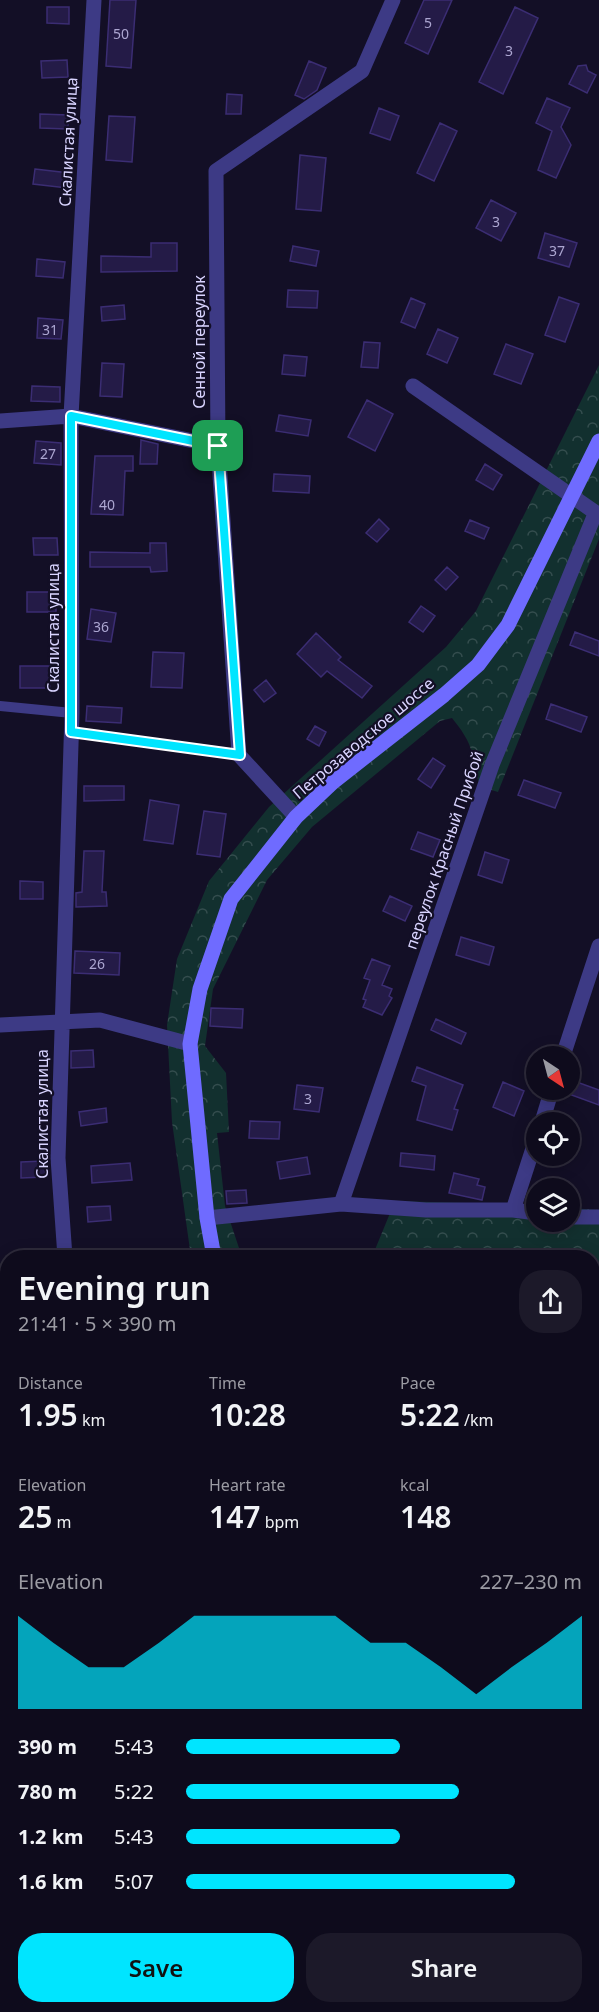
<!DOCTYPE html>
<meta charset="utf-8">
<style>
:root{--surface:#0e0b1c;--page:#1c1929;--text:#f1f3f6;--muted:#9b9ba3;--line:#2e2b3b;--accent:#00e5ff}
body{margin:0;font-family:"Noto Sans",sans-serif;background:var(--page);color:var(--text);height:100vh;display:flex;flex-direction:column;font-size:22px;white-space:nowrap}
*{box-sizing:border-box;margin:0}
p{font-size:20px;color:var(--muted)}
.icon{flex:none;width:33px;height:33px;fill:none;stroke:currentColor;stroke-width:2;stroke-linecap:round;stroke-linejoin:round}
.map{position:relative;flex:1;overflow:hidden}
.drawer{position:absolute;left:0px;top:1250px;width:600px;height:764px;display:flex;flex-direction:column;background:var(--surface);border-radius:24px 24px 0 0;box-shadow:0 3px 15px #0003,0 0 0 2px var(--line)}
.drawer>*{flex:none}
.needle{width:39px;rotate:144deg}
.buttons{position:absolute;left:526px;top:1046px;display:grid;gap:12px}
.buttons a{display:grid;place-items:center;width:54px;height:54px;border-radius:50%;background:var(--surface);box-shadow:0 3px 15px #0003,0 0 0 2px var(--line);font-size:30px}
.pin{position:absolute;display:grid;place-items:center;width:51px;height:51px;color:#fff;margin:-26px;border-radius:12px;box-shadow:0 3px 9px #0006}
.round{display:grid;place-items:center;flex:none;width:63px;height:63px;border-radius:24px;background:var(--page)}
.summary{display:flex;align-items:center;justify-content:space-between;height:102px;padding:0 18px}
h1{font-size:33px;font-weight:600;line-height:45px}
.figures{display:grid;grid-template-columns:repeat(3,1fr);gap:9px;height:102px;padding:6px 18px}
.figures div{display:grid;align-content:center}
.figures b{font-size:30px;font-weight:600}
.figures small{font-size:16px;font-weight:400}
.figures p{font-size:16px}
.chart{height:168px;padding:12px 18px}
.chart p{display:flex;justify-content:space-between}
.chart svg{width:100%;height:108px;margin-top:6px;fill:var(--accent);opacity:.7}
.action{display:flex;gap:12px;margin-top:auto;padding:12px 18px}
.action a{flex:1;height:69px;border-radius:24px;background:var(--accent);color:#111;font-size:24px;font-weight:600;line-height:69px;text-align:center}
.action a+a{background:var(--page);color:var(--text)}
ul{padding:0 18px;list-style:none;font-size:20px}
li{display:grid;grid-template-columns:96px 72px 1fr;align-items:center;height:45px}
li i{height:15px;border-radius:8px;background:var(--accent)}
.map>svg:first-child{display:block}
.forest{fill:url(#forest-crowns)}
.building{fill:#241b47;stroke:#3b2d73;stroke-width:1.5}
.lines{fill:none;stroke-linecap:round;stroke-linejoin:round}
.lane{stroke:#3d3a85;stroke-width:10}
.street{stroke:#3d3a85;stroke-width:15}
.secondary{stroke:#6f6bff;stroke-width:15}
.route-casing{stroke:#fff;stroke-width:12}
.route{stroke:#00e5ff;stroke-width:8}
.labels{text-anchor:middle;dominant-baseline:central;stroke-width:4.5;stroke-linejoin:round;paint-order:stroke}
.number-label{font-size:14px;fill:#aca6d1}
.street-label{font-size:16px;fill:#d9d4ff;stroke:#130f26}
</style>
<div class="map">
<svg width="599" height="2012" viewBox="0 0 599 2012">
<defs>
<pattern id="forest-crowns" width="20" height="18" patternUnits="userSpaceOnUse" patternTransform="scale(1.5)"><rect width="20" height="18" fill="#12302f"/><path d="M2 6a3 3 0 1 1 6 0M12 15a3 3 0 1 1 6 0" fill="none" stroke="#344d4e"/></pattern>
</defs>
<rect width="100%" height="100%" fill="#130f26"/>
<!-- forest -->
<path class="forest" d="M599 365V539L498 792 482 787C472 770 475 770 472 754 470 741 460 728 452 718L440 721 312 827 267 880 213 989 205 1046 226 1073 229 1132 217 1133 225 1206 242 1257H191L172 1122 167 1025 177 959 209 881 269 807 446 647 476 611Z
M395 1201 537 1205V1221H570V1208L599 1210V1658L593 1665 592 1257H372Z
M7 1896 8 2006H82L73 2012H0V1900Z
M593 1911 599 1917V2012H454L446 2006H592Z
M192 2006H275L282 2012H198Z"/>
<!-- building -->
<path class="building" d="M110 0H136L131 68 106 66Z
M424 0H452L428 54 405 43Z
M47 7H69V24L47 23Z
M515 7 538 18 503 94 479 82Z
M67 60 68 77 42 78 41 61Z
M309 61 326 68 317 90 304 99 295 95Z
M586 65 588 71 596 75 587 93 569 84 578 66Z
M227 94 242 95 241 114H226Z
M547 98 570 108 561 127 571 145 556 178 538 170 552 131 536 123Z
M379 108 399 116 390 140 370 133Z
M40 114 68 115V129L40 128Z
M109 116 135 117 132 162 106 160Z
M440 123 457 131 434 181 417 173Z
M300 155 326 158 321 211 296 209Z
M35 169 69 173 67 188 33 184Z
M491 200 516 213 501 241 476 228Z
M545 233 577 243 569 267 538 258Z
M151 243H177V271L101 272V256L151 257Z
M293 246 319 251 316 266 290 261Z
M37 259 65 262 63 278 36 276Z
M288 290 318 291 317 308 287 307Z
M559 297 579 304 565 342 545 335Z
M411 298 425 304 415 328 401 322Z
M124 305 125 319 102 321 101 307Z
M38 318 63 320 61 339 37 338Z
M438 329 458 338 447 363 427 354Z
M364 342 380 343 378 368 361 367Z
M506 344 533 354 521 384 494 374Z
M284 355 307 357 305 376 282 374Z
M102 363 124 364 122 397 100 396Z
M32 386 60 387V402L31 401Z
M367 400 393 414 375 451 348 437Z
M279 415 311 420 308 436 276 431Z
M141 440 158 444 157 464H140Z
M36 441 61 443V465L34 463Z
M95 456H133V471H125L123 515 91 514Z
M485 464 502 475 493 490 476 480Z
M274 474 310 476 309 493 273 491Z
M379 519 389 529 377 542 366 533Z
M470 520 489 528 484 539 465 531Z
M33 538H57L58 555H34Z
M150 543H166L167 571 151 572 150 567H90V552L150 553Z
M447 567 458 577 446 590 435 580Z
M27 592H56V612H27Z
M421 606 435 616 423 632 409 622Z
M91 609 116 613 111 642 87 639Z
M575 632 599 641V656L570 645Z
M316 633 341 657 338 660 372 686 362 698 327 671 321 677 297 654Z
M153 652 184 653 182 688 151 687Z
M20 666H50V688H20Z
M266 680 276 693 264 702 254 690Z
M551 704 587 717 581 732 546 719Z
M87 706 122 708 121 723 86 721Z
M315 726 326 732 319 746 307 739Z
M433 758 445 766 431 788 418 779Z
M524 780 561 793 555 808 518 795Z
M84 786H124V800L84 801Z
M150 800 179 805 173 844 144 840Z
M204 811 226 814 220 857 197 854Z
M418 832 440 840 433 857 411 849Z
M84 851H104L102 892H106L107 906 76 907V893L82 892Z
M485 852 509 860 502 883 478 875Z
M20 881 43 882V899H20Z
M390 896 412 906 405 921 383 911Z
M461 937 494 947 489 965 456 955Z
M75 951 120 953 119 975 74 973Z
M372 959 390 966 382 985 392 989 389 996 392 998 382 1015 363 1007 366 1000 363 999 370 980 364 978Z
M211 1008 243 1009 242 1028 210 1026Z
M436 1019 466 1033 461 1044 431 1030Z
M93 1050 94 1067 71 1068V1051Z
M417 1067 463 1085 454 1109 458 1110 452 1130 417 1120 426 1086 412 1081Z
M574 1081 599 1090V1105L569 1094Z
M503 1082 524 1091 514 1116 493 1107Z
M297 1085 323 1088 319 1112 294 1109Z
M106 1108 107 1122 81 1126 79 1112Z
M250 1121 280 1122 279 1139 249 1138Z
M401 1153 435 1156 434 1170 400 1166Z
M307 1157 310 1174 280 1179 277 1162Z
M44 1161 45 1177 21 1178V1162Z
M130 1163 132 1180 92 1183 91 1166Z
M454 1173 479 1179 477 1185 485 1187 482 1200 449 1193Z
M246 1190 247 1203 227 1204 226 1191Z
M110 1206 111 1220 88 1222 87 1207Z"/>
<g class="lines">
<!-- lane -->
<path class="lane" d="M0 706 72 713
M71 732 239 755
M0 1757 8 1756
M592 1833 599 1826
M173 2006 179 2012"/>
<!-- street -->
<path class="street" d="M413 386 599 515
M0 421 71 416 218 446
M296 817 239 755 218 446 216 171 362 71 393 0
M0 1025 100 1020 190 1044
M563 1056 599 946
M542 1122 552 1089
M341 1204 492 765 595 514
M513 1210 537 1136
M570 1217H599
M207 1218 341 1204 426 1210H513L537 1213
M65 1257 58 1158 72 713 71 416 94 0"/>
<!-- secondary -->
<path class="secondary" d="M214 1257 207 1218 190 1044 200 989 231 899 296 817 333 782 444 695 478 665 508 625 599 441
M0 1587H8
M592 1932 599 1938"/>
</g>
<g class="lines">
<!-- route casing -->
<g class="route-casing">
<path id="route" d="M71 416 218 446 240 755 71 732Z"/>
</g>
<!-- route -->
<use href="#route" class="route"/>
</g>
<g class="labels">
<!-- number labels -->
<g class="number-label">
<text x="428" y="22">5</text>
<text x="121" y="33">50</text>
<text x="509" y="50">3</text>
<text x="496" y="221">3</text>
<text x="557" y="250">37</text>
<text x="50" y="329">31</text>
<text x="48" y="453">27</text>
<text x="107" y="504">40</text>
<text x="101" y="626">36</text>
<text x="97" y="963">26</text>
<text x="308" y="1098">3</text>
</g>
<!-- street labels -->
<g class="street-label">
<text transform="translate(68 142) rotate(-87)">Скалистая улица</text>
<text transform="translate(199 342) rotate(-90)">Сенной переулок</text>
<text transform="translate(53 628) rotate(-90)">Скалистая улица</text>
<text transform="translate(363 738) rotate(-40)">Петрозаводское шоссе</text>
<text transform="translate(444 850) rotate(-71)">переулок Красный Прибой</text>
<text transform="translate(42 1114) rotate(-90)">Скалистая улица</text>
</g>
</g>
</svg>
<div class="buttons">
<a><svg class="needle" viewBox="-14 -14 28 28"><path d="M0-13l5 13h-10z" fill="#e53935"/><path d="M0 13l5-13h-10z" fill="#9b9ba3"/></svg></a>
<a><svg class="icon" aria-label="locate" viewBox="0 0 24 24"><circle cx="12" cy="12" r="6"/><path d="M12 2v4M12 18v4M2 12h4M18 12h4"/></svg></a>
<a><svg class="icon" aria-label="layers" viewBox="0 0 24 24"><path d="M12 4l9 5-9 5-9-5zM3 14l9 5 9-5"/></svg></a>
</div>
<div class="pin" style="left:218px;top:446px;background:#1e9e55"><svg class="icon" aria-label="arrive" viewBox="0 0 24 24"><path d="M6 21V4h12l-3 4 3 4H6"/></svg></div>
<section class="drawer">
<div class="summary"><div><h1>Evening run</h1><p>21:41 · 5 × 390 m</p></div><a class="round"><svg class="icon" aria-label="share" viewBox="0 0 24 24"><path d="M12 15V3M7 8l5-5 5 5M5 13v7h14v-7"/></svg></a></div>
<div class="figures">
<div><p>Distance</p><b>1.95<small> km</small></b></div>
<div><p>Time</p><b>10:28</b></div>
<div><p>Pace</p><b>5:22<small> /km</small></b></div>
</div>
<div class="figures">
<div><p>Elevation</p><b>25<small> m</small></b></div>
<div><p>Heart rate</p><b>147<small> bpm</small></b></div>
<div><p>kcal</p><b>148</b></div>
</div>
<div class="chart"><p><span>Elevation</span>227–230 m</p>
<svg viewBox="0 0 160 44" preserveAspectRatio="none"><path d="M0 44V6L10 17L20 27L30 27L40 17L50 6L60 6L70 6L80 6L90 6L100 17L110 17L120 27L130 38L140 27L150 17L160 6V44z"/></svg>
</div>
<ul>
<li><b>390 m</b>5:43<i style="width:54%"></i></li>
<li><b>780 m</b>5:22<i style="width:69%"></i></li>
<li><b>1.2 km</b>5:43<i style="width:54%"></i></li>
<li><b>1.6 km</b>5:07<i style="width:83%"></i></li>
</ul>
<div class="action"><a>Save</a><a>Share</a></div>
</section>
</div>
